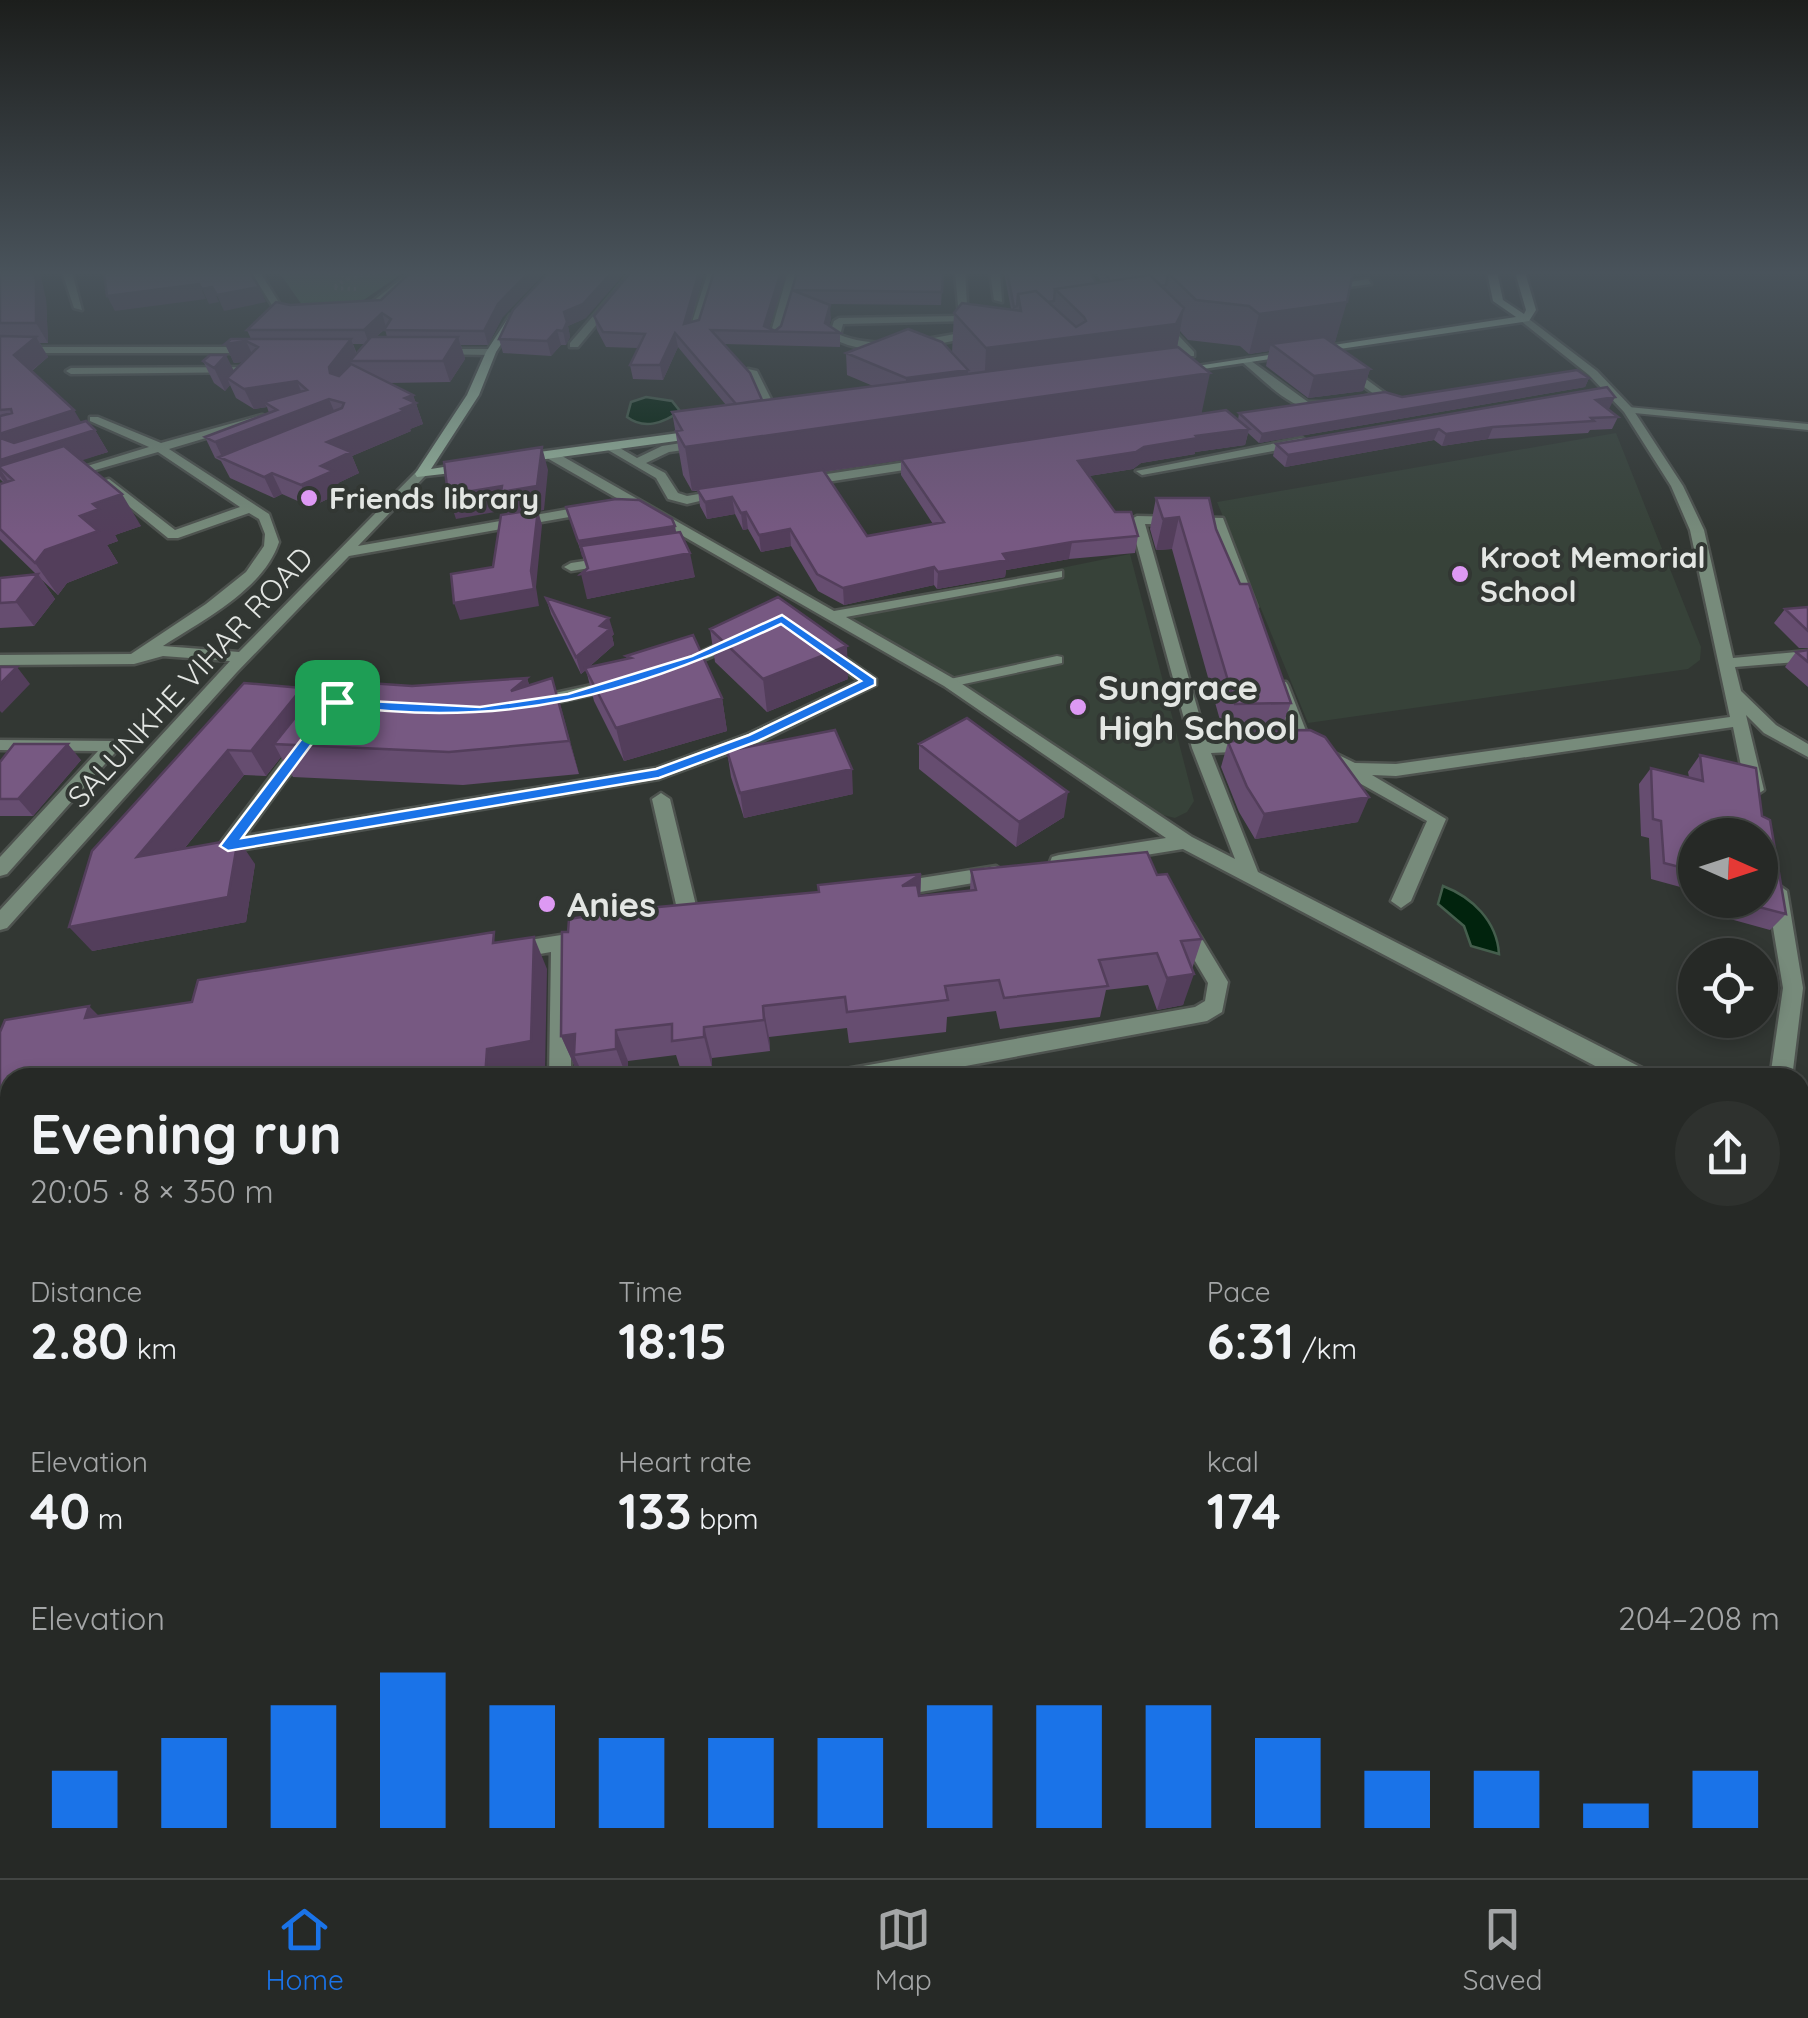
<!DOCTYPE html>
<meta charset="utf-8">
<style>
:root{--surface:#262926;--page:#2e312e;--text:#f1f3f6;--muted:#a4a6a7;--line:#424543;--accent:#1a73e8}
body{margin:0;font-family:Quicksand,sans-serif;background:var(--page);color:var(--text);height:100vh;display:flex;flex-direction:column;font-size:38px;white-space:nowrap}
*{box-sizing:border-box;margin:0}
p{font-size:32px;color:var(--muted)}
.icon{flex:none;width:55px;height:55px;fill:none;stroke:currentColor;stroke-width:2;stroke-linecap:round;stroke-linejoin:round}
.map{position:relative;flex:1;overflow:hidden}
.side{position:absolute;left:0px;top:1068px;width:1810px;height:812px;display:flex;flex-direction:column;background:var(--surface);border-radius:30px 30px 0 0;box-shadow:0 5px 15px #0003,0 0 0 2px var(--line)}
.side>*{flex:none}
.needle{width:65px;rotate:93deg}
.buttons{position:absolute;left:1678px;top:818px;display:grid;gap:20px}
.buttons a{display:grid;place-items:center;width:100px;height:100px;border-radius:50%;background:var(--surface);box-shadow:0 5px 15px #0003,0 0 0 2px var(--line);font-size:50px}
.pin{position:absolute;display:grid;place-items:center;width:85px;height:85px;color:#fff;margin:-42px;border-radius:20px;box-shadow:0 5px 15px #0006}
.round{display:grid;place-items:center;flex:none;width:105px;height:105px;border-radius:52px;background:var(--page)}
.head{display:flex;align-items:center;justify-content:space-between;height:170px;padding:0 30px}
h1{font-size:55px;font-weight:800;line-height:75px}
.stats{display:grid;grid-template-columns:repeat(3,1fr);gap:15px;height:170px;padding:10px 30px}
.stats div{display:grid;align-content:center}
.stats b{font-size:50px;font-weight:800}
.stats small{font-size:28px;font-weight:400}
.stats p{font-size:28px}
.chart{height:280px;padding:20px 30px}
.chart p{display:flex;justify-content:space-between}
.chart svg{width:100%;height:180px;margin-top:10px;stroke:var(--accent);stroke-width:6}
.menu{display:flex;justify-content:space-around;align-items:center;height:140px;border-top:2px solid var(--line);background:var(--surface);font-size:28px;color:var(--muted)}
.menu a{display:grid;justify-items:center;gap:5px}
.menu .active{color:var(--accent)}
.map>svg:first-child{display:block}
.built{fill:#374239}
.green{fill:#43674c}
.water{fill:#01230d;stroke:#455e4d;stroke-width:2.5}
.lines{fill:none;stroke-linecap:round;stroke-linejoin:round}
.lane-casing{stroke:#4e534f;stroke-width:4}
.street-casing{stroke:#4e534f;stroke-width:5}
.secondary-casing{stroke:#4e534f;stroke-width:5}
.path{stroke:#696e6a;stroke-width:4;stroke-dasharray:2.5 4;stroke-linecap:butt}
.lane{fill:#778b7b;fill-rule:evenodd}
.street{fill:#778b7b;fill-rule:evenodd}
.secondary{fill:#9bbba2;fill-rule:evenodd}
.wall{fill:#664d70;fill-rule:evenodd}
.shaded-wall{fill:#533e5b}
.building{fill:#775982;stroke:#533e5b;stroke-width:2.5}
.route{fill:#1a73e8;stroke:#fff;stroke-width:2.5;fill-rule:evenodd}
.poi-dot{fill:#dd99f3;stroke:#323733;stroke-width:4}
.labels{text-anchor:middle;dominant-baseline:central;stroke-width:8;stroke-linejoin:round;paint-order:stroke}
.far-poi-label{font-size:30px;font-weight:bold;fill:#e3e6e3;stroke:#323733;text-anchor:start}
.far-street-label{font-size:30px;fill:#e3e6e3;stroke:#323733}
.poi-label{font-size:35px;font-weight:bold;fill:#e3e6e3;stroke:#323733;text-anchor:start}
</style>
<div class="map">
<svg width="1808" height="1878" viewBox="0 0 1808 1878">
<rect width="100%" height="100%" fill="#323733"/>
<!-- built -->
<path class="built" d="M1616 433 1701 647 1700 660 1688 669 1308 723 1217 502Z
M1130 554 1194 801 1187 812 1175 818 1159 814 837 614Z"/>
<!-- green -->
<path class="green" d="M279 272H404L358 304 302 305Z"/>
<!-- water -->
<path class="water" d="M646 397 672 401 680 411C664 423 644 430 627 417L631 402Z
M1443 886C1472 897 1497 921 1499 954L1471 946 1464 926 1438 904Z"/>
<g class="lines">
<!-- lane casing -->
<g class="lane-casing">
<path id="lane" d="M1628 407 1808 424V430L1624 412V408Z
M1057 656 1062 657V663L950 687 943 683 950 679Z
M0 1352 10 1355V1379L0 1376Z
M103 1870H133L135 1878H105Z"/>
</g>
<!-- street casing -->
<g class="street-casing">
<path id="street" d="M62 272H72L82 310 74 308Z
M251 272H260L281 306 302 310V314L275 310Z
M410 272H420L369 314H353V310L363 309Z
M631 272H640L578 347H570V343Z
M708 272H718L697 333 688 335Z
M788 272H798L779 339 774 342 769 339Z
M955 272H965L968 321 843 324 840 335C883 352 936 337 980 329L984 334C938 344 870 363 829 336L834 321 839 318 959 316Z
M990 272H1000L1002 302 994 300Z
M1368 279 1371 284 1325 290 1320 287Z
M1525 316 1597 371 1632 408 1683 486 1704 530 1733 658 1808 651V661L1735 667 1741 691 1776 725 1808 744V757L1764 733 1746 715 1764 790 1755 796 1746 790 1733 727 1396 776 1372 775 1446 819 1411 901 1401 908 1391 901 1427 821 1297 748 1272 685 1274 682H1286L1288 685 1310 741 1355 763 1396 764 1730 717 1690 530 1671 486 1624 412 1589 375 1521 321Z
M1157 321H1165L1194 352V356H1186L1157 325Z
M0 347H253L258 350 253 353H0Z
M437 349H491L496 352 491 355 433 354V350Z
M1247 358 1308 402H1328L1334 405C1300 422 1268 383 1243 363L1242 361Z
M255 367 259 368V372L71 374 66 371 71 368Z
M1343 368H1351L1389 396 1358 402V398L1374 394 1343 372Z
M748 369 757 371 783 423 781 425 771 423Z
M262 415 266 416V420L169 449 269 514 279 542C264 589 202 621 163 646L239 652 417 471 427 474 358 546 592 505 599 509 592 513 349 556 237 672 7 928 0 930V910L230 661 163 656 134 664 0 665V655L131 654 206 604 246 572 264 546 265 534 259 519 249 513 178 538H168L99 482 109 479 175 530 240 507 158 452 64 479 58 475 149 447 90 421V417H98L161 443Z
M1302 438 1308 442 1306 445 1142 475 1136 471Z
M701 440 705 441V447L669 452 646 463 665 473 678 493 687 496 723 490 729 494 687 504 668 499 656 478 603 447 613 444 637 458 662 446Z
M547 452H555L834 611 1062 571V577L1057 578 846 617 956 680 1192 837 1235 859 1192 748 1130 520 1137 516 1223 518 1257 607 1255 610H1245L1243 607 1213 525 1145 524 1207 742 1253 741 1261 746 1253 751 1211 753 1258 872 1648 1071 1651 1078H1618L1183 849 1059 869 1052 867 1050 862 1052 857 1059 855 1166 838 944 686 547 458Z
M926 459 930 460V466L801 486 795 482 801 478Z
M610 557 615 558V564L571 571 564 567 571 563Z
M737 636 742 638V644L682 669 676 671 668 666Z
M826 644 876 679V685L760 742 659 779 228 852 219 845 296 743H308L310 747 245 836 656 768 748 734 859 681 821 652V646Z
M615 680 621 682V688L532 708 524 703 532 698Z
M0 740 113 741 121 746 7 874 0 876V857L98 751 0 750Z
M661 793 670 799 700 922 690 929 680 922 652 799Z
M996 866 1005 873 1003 878 896 896 886 889 896 882Z
M1777 884 1787 891 1803 988 1792 1078H1770L1783 988 1767 891Z
M1186 921 1193 924 1228 982 1222 1012 1207 1021 901 1078H835L838 1071 846 1069 1195 1007 1205 1001 1208 983 1176 929Z
M586 931 593 934 596 939 593 944 571 949V1078H549L551 952 511 959 504 957 501 951 504 945 511 943Z
M1800 1152 1808 1155V1178L1800 1175Z
M0 1207 10 1208V1230L0 1229Z
M1808 1549V1587L1800 1584V1552Z
M1800 1866 1804 1878H1768L1767 1870H1800Z"/>
</g>
<!-- secondary casing -->
<g class="secondary-casing">
<path id="secondary" d="M1487 272H1497L1503 300 1524 314 1526 310 1515 272H1525L1536 310 1529 321 1176 373 1171 370 1516 317 1493 301Z
M510 315 519 317 496 352 479 395 431 469 469 463 475 467 469 471 417 477 415 474 467 395 486 352Z
M701 430 705 431V437L517 463 511 459 517 455Z"/>
</g>
<!-- path -->
<path class="path" d="M329 272 348 278 377 273
M348 278 333 288 356 289"/>
<!-- lane -->
<use href="#lane" class="lane"/>
<!-- street -->
<use href="#street" class="street"/>
<!-- secondary -->
<use href="#secondary" class="secondary"/>
</g>
<!-- wall -->
<path class="wall" d="M0 272 46 299 48 343H40L48 357 32 371 81 422 95 430 108 452 81 460 141 526 115 535 118 541 107 545 118 563 67 583 58 595 41 579 55 599 34 626 0 628V578L36 574 0 539V484L4 483 0 479Z
M631 272H704L691 322 699 320 787 272 769 328 775 331 781 326 797 272H943L941 305 827 304 831 319 829 326 840 333V347L724 344 762 400 873 386 847 375 846 353H952L954 313 1011 309 1004 272H1090L1096 283 1101 282 1096 272H1353L1335 342 1333 343 1370 369 1363 391 1308 398 1266 366 1269 351 1249 354 1240 346 1188 340 1180 331 1177 347 1202 414 1238 420 1239 413 1589 378 1585 387 1259 443 1248 433 1245 445 1195 452V454L1141 463 1133 469 1089 476 1115 512 1138 536 1135 553 1069 559 1006 570 1005 577 937 589 934 585 844 605 818 591 791 546 761 552 748 529 743 530 735 514 707 519 700 506 698 491H692L683 475 672 412 726 405 678 347 663 380 633 379 630 365 638 348 606 347 597 330 594 316ZM901 460V475L933 524 867 536 824 472Z
M290 305 502 318 488 345H461L465 359 450 382 389 383 413 395 423 424 410 429 411 431 352 456 359 473 338 483 342 492 311 507 282 494 274 498 230 478 221 461 215 458 205 437 269 413 267 407 254 409 236 398 230 385 225 391 214 383 203 361 234 371 243 362 234 363 225 344 251 339 247 330ZM385 329 387 337H376ZM353 344H365L357 354Z
M586 318 568 326 570 337 566 345H561L551 356 503 353 499 339Z
M1608 409 1618 417 1612 429 1590 430 1588 433 1488 439 1442 446 1434 440 1285 467 1273 456 1276 444 1609 409Z
M1156 498 1216 529 1291 703 1281 730 1358 822 1255 839 1239 812 1221 767 1228 742 1235 741 1236 737 1225 738 1172 549 1156 550 1150 529Z
M566 507 676 532 695 577 587 599V570Z
M546 598 614 634 612 636 614 645 589 667 627 659 626 656 722 698 727 731 624 761 594 701 586 670 581 674 551 614Z
M1808 607V648H1799L1774 623 1785 609Z
M710 629 848 679 767 712 715 662Z
M1808 650V687L1785 667 1796 652Z
M527 678 529 685 552 678 579 774 463 785 293 777 281 757 266 776 244 775 184 849 255 864 246 922 92 951V851L302 688 308 701 412 686Z
M919 744 1064 817 1016 847 919 769Z
M727 751 853 794 744 818 731 777Z
M1700 755 1762 816 1786 914 1770 930 1712 914 1711 900H1760L1695 835V891L1651 879 1649 838 1641 836 1639 784 1651 768 1689 777 1688 772Z
M81 760 33 816H0V762Z
M971 870 1157 875 1202 939 1192 969 1183 1005 1157 1010 1148 985 1106 990 1100 1017 1000 1029 996 1011 947 1017 946 1032 849 1043 847 1028 769 1037 770 1051 712 1058V1068L681 1071 676 1055 628 1061 627 1078H584L579 1066 575 1067 561 1036 819 892 921 874 920 896 970 890Z
M0 1240 10 1241V1304H0Z"/>
<!-- shaded-wall -->
<path class="shaded-wall" d="M34 272H40L46 299 48 343 36 323Z
M529 272H546L502 318 488 345 484 331 498 304Z
M612 272H626L586 318 568 326 570 337 566 345 563 331 564 312Z
M699 272H704L686 338 684 324Z
M781 272H787L768 331 764 326Z
M199 284 206 299 115 311 107 296Z
M212 287 219 302 209 304 202 289Z
M259 287 266 302 224 311 217 295Z
M1347 302 1335 342 1279 350 1271 344 1269 351 1249 354 1259 314Z
M830 305 831 319 827 333 825 323Z
M1184 308 1177 348 984 390 986 348Z
M382 313 386 327 369 344 364 330Z
M557 330 561 345 551 356 547 341Z
M675 333 678 347 663 380 660 365Z
M36 337 48 357 26 375 14 355Z
M458 337 465 359 450 382 443 361Z
M351 339 358 359 350 361 352 367 338 392 329 367Z
M246 341 255 360 234 363 225 344Z
M226 355 237 377 227 378 230 385 225 391 214 368Z
M1370 369 1363 391 1308 398 1314 376Z
M968 370 967 392 906 401V378Z
M1210 373 1201 416 692 491 685 447Z
M1589 378 1585 387 1259 443 1262 434Z
M297 381 305 401 264 402 267 407 254 409 244 389Z
M413 395 423 424 410 429 411 431 352 456 359 473 338 483 342 492 311 507 301 485 321 466 327 442 405 398Z
M1615 397 1609 409 1591 411 1596 400Z
M329 399 338 420 223 459 215 442Z
M74 410 87 432 95 430 108 452 15 482 0 468V436L2 433Z
M1493 427 1488 439 1442 446 1446 434Z
M1249 429 1245 445 1195 452V454L1141 463 1133 469 1076 478 1078 461 1196 436Z
M1439 429 1434 440 1285 467 1288 455Z
M542 447 548 470 544 510 538 511 542 525 536 587 539 606 460 620 454 603 534 589 506 510 456 519 448 495Z
M0 469 10 484 6 485 0 476Z
M272 473 282 494 274 498 264 477Z
M122 494 141 526 115 535 118 541 107 545 118 563 67 583 58 595 35 563 45 550 93 504Z
M732 497 735 514 707 519 705 502Z
M746 512 748 529 743 530 741 513Z
M1179 517 1172 549 1156 550 1163 519Z
M675 526 678 542 581 546 583 557H582L578 541Z
M790 529 791 546 761 552 759 535Z
M1072 542 1069 559 1006 570 1005 577 937 589 938 572 1003 554Z
M690 553 695 577 587 599 581 574Z
M934 567V585L844 605 843 588Z
M38 574 55 599 34 626 16 602Z
M609 618 614 634 612 636 614 645 581 674 576 657 600 626Z
M847 646 848 679 767 712 763 679Z
M17 667 30 684 2 713 0 711V684Z
M527 678 538 711 511 691Z
M552 678 562 711 579 774 569 741Z
M302 688 315 713 274 744 281 757 266 776 251 751Z
M722 698 727 731 624 761 616 728Z
M68 744 81 760 33 816 18 799Z
M228 750 244 775 157 882 137 857Z
M852 769 853 794 744 818 740 793Z
M1068 792 1064 817 1016 847 1019 822Z
M1369 797 1358 822 1255 839 1264 814Z
M238 839 255 864 246 922 92 951 69 927Z
M921 874 920 907 902 886Z
M534 937 547 969 545 1072 512 1078H485L487 1049Z
M1194 974 1183 1005 1157 1010 1167 978Z
M89 1006 120 1037 85 1018Z
M763 1006 769 1037 770 1051 764 1020Z
M704 1027 712 1058V1068L704 1037Z
M616 1030 628 1061 627 1078 616 1049Z
M575 1034 574 1055 579 1066 575 1067 561 1036Z
M10 1145V1180L0 1181V1147Z
M10 1276V1297L0 1291Z
M606 1870H614L608 1878H599Z"/>
<!-- building -->
<path class="building" d="M0 272H34L36 280V323H0Z
M104 272H250L259 287 217 295 212 287 202 289 199 284 107 296Z
M411 272H529L498 304 484 331 384 330 391 319 382 313 364 330H247L276 302 290 305 381 300Z
M549 272H612L583 304 564 312 567 322 563 331 557 330 547 341 499 339 513 310Z
M631 272H699L684 324 699 320 714 272H781L764 326 775 331 781 326 792 290 830 305 825 323 840 333 711 330 750 373 762 400 736 404 675 333 660 365H630L645 334 603 332 594 316Z
M797 272H943L942 292 792 290Z
M1007 272H1090L1096 283 1055 289 1054 301 1048 302 1036 291 1018 294 1017 306 1014 307Z
M1105 272H1174L1168 273 1166 285 1161 286 1150 275 1110 281Z
M1353 272 1347 302 1259 314 1249 306 1196 300 1168 273Z
M1150 275 1184 308 1176 324 986 348 954 313 962 303 1021 311 1018 294 1036 291 1076 327 1086 321 1084 317 1055 289Z
M908 329 942 342 968 370 906 378 846 353Z
M0 336 36 337 14 355 74 410 2 433 0 436V416L12 413 11 409 0 410Z
M371 337H458L443 361H350Z
M1324 337 1370 369 1314 376 1271 344Z
M231 339H351L329 367 330 373 339 376 351 364 413 395 405 398 416 403 401 409 404 411 327 442 351 452 321 466 333 471 301 485 272 473 264 477 219 457 342 408 344 403 329 399 215 442 205 437 277 410 264 402 307 390 297 381 244 389 227 378 258 347 246 341 225 344Z
M1178 347 1210 373 685 447 676 431 682 430 672 412Z
M210 355H226L214 368 203 361Z
M1577 370 1589 378 1262 434 1239 413 1385 392 1402 397Z
M1607 387 1615 397 1596 400 1618 417 1591 418 1594 421 1493 427 1446 434 1439 429 1288 455 1276 444Z
M1226 410 1249 429 1196 436 1198 438 1144 447 1136 452 1078 461 1115 512H1131L1138 536 1072 542 1003 554 1007 560 938 572 934 567 843 588 817 574 790 529 759 535 746 512 741 513 732 497 705 502 697 489 823 470 867 536 944 522 901 459Z
M86 421 95 430 0 460V438L14 443Z
M64 446 122 494 93 504 99 509 80 516 98 531 45 550 35 563 0 529V484L13 480 0 468V466Z
M542 447 537 486 501 492 502 486 448 495 444 462Z
M1156 498H1209L1216 529 1240 584H1249L1291 703 1235 704 1179 517 1163 519Z
M616 499 639 500 672 519 675 526 578 541 566 507Z
M538 509 531 571 534 589 454 603 451 574 493 567 501 515Z
M680 532 690 553 581 574 588 568 581 546Z
M38 574 16 602 0 603V578Z
M778 597 847 646 763 679 710 629Z
M546 598 609 618 600 626 610 629 576 657Z
M1808 607V631L1785 609Z
M693 635 722 698 616 728 585 668 631 658 626 656Z
M1808 650V662L1796 652Z
M0 667H17L0 684Z
M527 678 511 691 552 678 569 741 449 752 274 744 325 680 412 686Z
M244 683 302 688 251 751 228 750 137 857 238 839 228 897 69 927 92 851Z
M967 718 1068 792 1019 822 919 744Z
M835 730 852 769 740 793 727 751Z
M1310 730 1325 737 1369 797 1264 814 1247 787 1228 742 1240 740 1238 731Z
M14 744H68L18 799H0V762Z
M1700 755 1756 768 1762 816 1770 820 1786 914 1732 900H1760V835H1695V871L1664 863 1661 821 1653 819 1651 768 1703 781Z
M1147 852 1157 875 1167 874 1202 939 1181 941 1194 974 1167 978 1157 953 1099 960 1108 986 1004 998 999 980 945 986 948 1000 847 1012 845 997 763 1006 764 1020 704 1027V1037L672 1041V1024L616 1030V1049L574 1055 575 1034 561 1036 562 932H568L569 919 626 910 819 892 818 885 921 874 902 886 917 885 919 896 976 890 971 870Z
M494 932 493 943 534 937 531 1041 487 1049 485 1078H10V1145L0 1147V1032L5 1020 89 1006 85 1018 192 1002 198 980Z
M0 1240 10 1241V1276L0 1291Z
M503 1870H606L599 1878H496Z"/>
<!-- sky -->
<linearGradient id="sky" x2="0" y2="1"><stop stop-color="#1c1e1c"/><stop offset="0.51" stop-color="#49535b"/><stop offset="1" stop-color="#49535b" stop-opacity="0"/></linearGradient>
<rect width="1808" height="535" fill="url(#sky)"/>
<!-- route -->
<path class="route" d="M782 615 875 679V685L758 741 659 778 228 851 220 846 332 699 480 707 568 694 692 656ZM781 624 861 681 749 735 656 769 242 838 340 706C507 729 632 695 781 624Z"/>
<!-- markers -->
<g class="poi-dot">
<circle cx="309" cy="498" r="10"/>
<circle cx="1460" cy="574" r="10"/>
<circle cx="1078" cy="707" r="10"/>
<circle cx="547" cy="904" r="10"/>
</g>
<g class="labels">
<!-- far-poi labels -->
<g class="far-poi-label">
<text x="329" y="498">Friends library</text>
<text x="1480" y="557">Kroot Memorial<tspan x="1480" dy="34">School</tspan></text>
</g>
<!-- far-street labels -->
<g class="far-street-label">
<text transform="translate(190 677) rotate(-47)">SALUNKHE VIHAR ROAD</text>
</g>
<!-- poi labels -->
<g class="poi-label">
<text x="1098" y="687">Sungrace<tspan x="1098" dy="40">High School</tspan></text>
<text x="567" y="904">Anies</text>
</g>
</g>
</svg>
<div class="buttons">
<a><svg class="needle" viewBox="-14 -14 28 28"><path d="M0-13l5 13h-10z" fill="#e53935"/><path d="M0 13l5-13h-10z" fill="#a4a6a7"/></svg></a>
<a><svg class="icon" aria-label="locate" viewBox="0 0 24 24"><circle cx="12" cy="12" r="6"/><path d="M12 2v4M12 18v4M2 12h4M18 12h4"/></svg></a>
</div>
<div class="pin" style="left:337px;top:702px;background:#1e9e55"><svg class="icon" aria-label="arrive" viewBox="0 0 24 24"><path d="M6 21V4h12l-3 4 3 4H6"/></svg></div>
<section class="side">
<div class="head"><div><h1>Evening run</h1><p>20:05 · 8 × 350 m</p></div><a class="round"><svg class="icon" aria-label="share" viewBox="0 0 24 24"><path d="M12 15V3M7 8l5-5 5 5M5 13v7h14v-7"/></svg></a></div>
<div class="stats">
<div><p>Distance</p><b>2.80<small> km</small></b></div>
<div><p>Time</p><b>18:15</b></div>
<div><p>Pace</p><b>6:31<small> /km</small></b></div>
</div>
<div class="stats">
<div><p>Elevation</p><b>40<small> m</small></b></div>
<div><p>Heart rate</p><b>133<small> bpm</small></b></div>
<div><p>kcal</p><b>174</b></div>
</div>
<div class="chart"><p><span>Elevation</span>204–208 m</p>
<svg viewBox="0 0 160 44" preserveAspectRatio="none"><path d="M5 44V30M15 44V22M25 44V14M35 44V6M45 44V14M55 44V22M65 44V22M75 44V22M85 44V14M95 44V14M105 44V14M115 44V22M125 44V30M135 44V30M145 44V38M155 44V30"/></svg>
</div>
</section>
</div>
<nav class="menu">
<a class="active"><svg class="icon" aria-label="home" viewBox="0 0 24 24"><path d="M3 11l9-7 9 7M6 9v11h12V9"/></svg>Home</a>
<a><svg class="icon" aria-label="map" viewBox="0 0 24 24"><path d="M3 6l6-2 6 2 6-2v14l-6 2-6-2-6 2zM9 4v14M15 6v14"/></svg>Map</a>
<a><svg class="icon" aria-label="saved" viewBox="0 0 24 24"><path d="M7 4h10v16l-5-4-5 4z"/></svg>Saved</a>
</nav>
